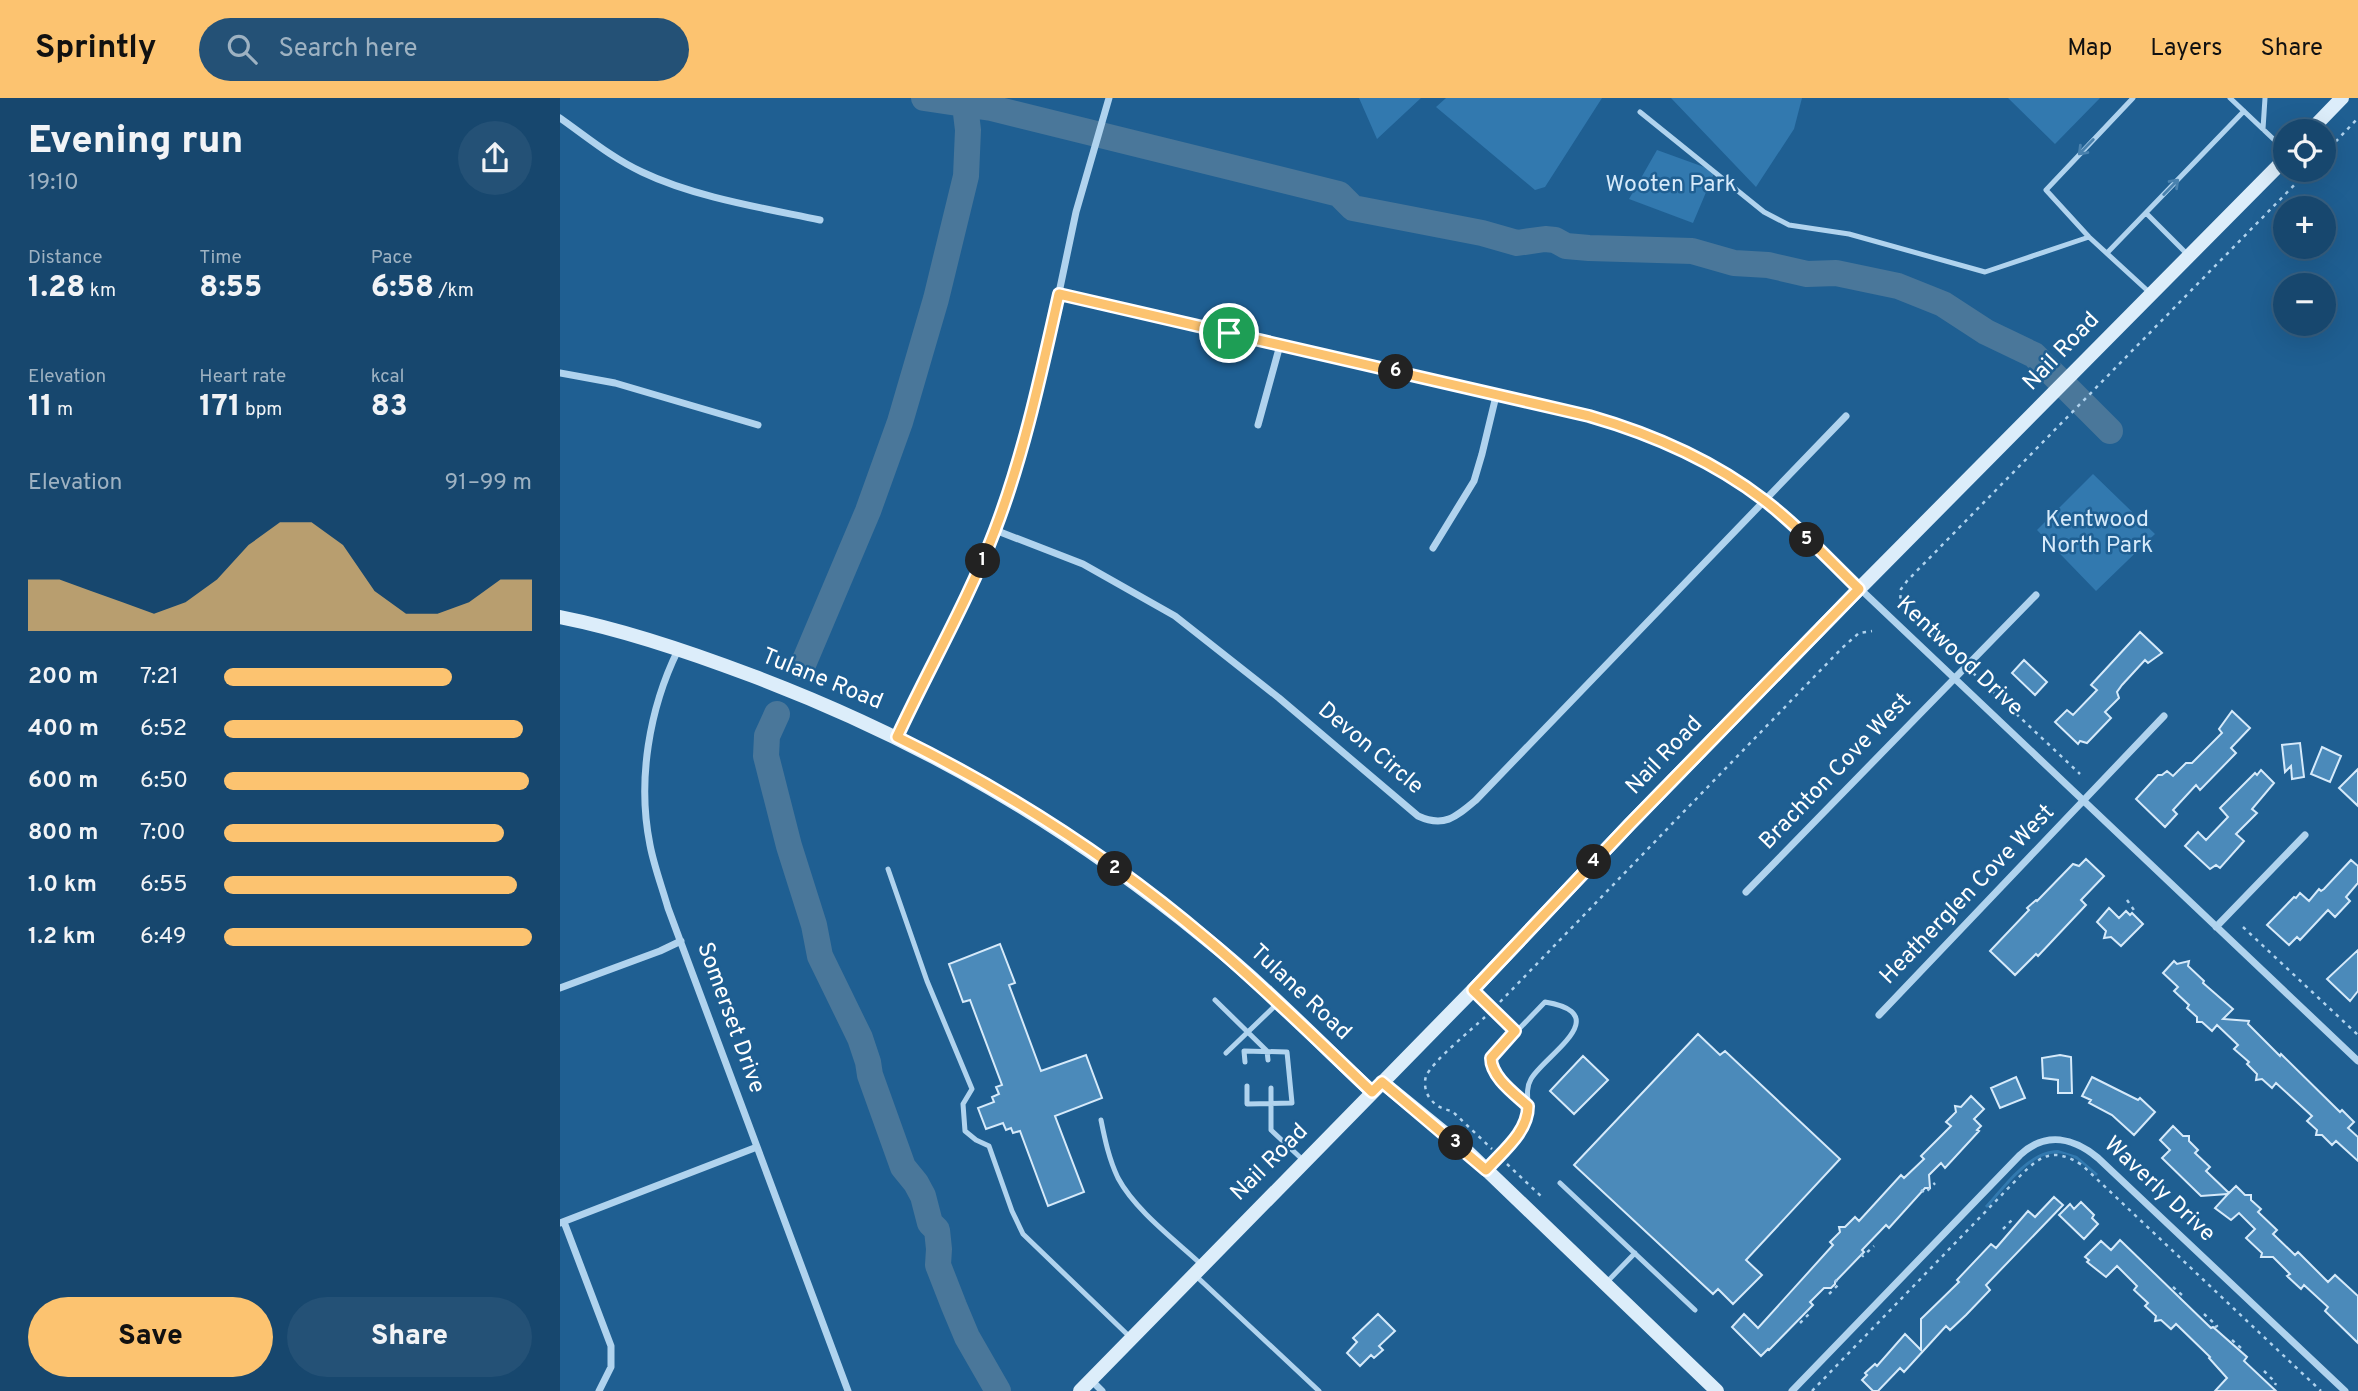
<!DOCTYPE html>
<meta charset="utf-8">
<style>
:root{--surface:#17476e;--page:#245176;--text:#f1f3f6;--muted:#9eb2c2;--line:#365f81;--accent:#fcc370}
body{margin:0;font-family:Overpass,sans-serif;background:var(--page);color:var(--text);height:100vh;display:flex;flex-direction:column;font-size:26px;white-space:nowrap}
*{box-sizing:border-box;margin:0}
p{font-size:23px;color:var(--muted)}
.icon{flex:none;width:38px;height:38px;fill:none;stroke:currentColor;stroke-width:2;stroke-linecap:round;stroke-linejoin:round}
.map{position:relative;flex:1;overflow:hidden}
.side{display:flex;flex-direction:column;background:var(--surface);width:560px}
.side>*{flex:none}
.tools{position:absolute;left:1713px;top:21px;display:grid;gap:14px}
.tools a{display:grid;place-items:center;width:63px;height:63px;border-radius:50%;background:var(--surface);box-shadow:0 7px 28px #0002,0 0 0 2px var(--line);font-size:35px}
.pin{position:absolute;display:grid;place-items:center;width:60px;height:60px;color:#fff;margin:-30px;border:4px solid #fff;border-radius:50%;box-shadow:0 2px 7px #0007}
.km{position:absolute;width:35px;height:35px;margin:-18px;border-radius:50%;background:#222;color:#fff;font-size:19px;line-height:35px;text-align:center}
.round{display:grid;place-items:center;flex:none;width:74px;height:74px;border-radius:37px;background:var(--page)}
.head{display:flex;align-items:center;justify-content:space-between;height:119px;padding:0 28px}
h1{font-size:38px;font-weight:800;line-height:52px}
.metrics{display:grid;grid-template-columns:repeat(3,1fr);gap:10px;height:119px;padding:7px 28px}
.metrics div{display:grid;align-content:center}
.metrics b{font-size:30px;font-weight:800}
.metrics small{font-size:19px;font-weight:400}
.metrics p{font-size:19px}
.chart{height:196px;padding:14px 28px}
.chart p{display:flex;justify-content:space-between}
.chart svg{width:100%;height:126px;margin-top:7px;fill:var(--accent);opacity:.7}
.button{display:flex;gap:14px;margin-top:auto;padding:14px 28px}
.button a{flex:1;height:80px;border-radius:42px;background:var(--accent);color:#111;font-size:28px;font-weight:800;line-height:80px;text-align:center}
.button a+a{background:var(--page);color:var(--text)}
ul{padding:0 28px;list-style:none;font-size:23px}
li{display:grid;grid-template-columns:112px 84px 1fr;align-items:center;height:52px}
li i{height:18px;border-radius:9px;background:var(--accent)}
header{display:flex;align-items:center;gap:42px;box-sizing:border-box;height:98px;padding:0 35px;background:var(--accent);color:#111}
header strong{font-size:33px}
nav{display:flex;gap:38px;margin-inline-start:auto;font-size:24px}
.search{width:490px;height:63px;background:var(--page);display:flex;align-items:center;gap:18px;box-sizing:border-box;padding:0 24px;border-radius:38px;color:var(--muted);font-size:26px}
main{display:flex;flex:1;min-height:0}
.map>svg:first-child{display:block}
.green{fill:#3279af}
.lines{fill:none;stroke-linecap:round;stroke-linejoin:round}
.river{stroke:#4a779a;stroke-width:26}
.building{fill:#4b8aba;stroke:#d6eafa;stroke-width:2}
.path{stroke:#b0d3ee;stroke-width:2.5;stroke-dasharray:3.5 5;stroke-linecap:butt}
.lane{stroke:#b0d3ee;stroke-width:5}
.street{stroke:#b0d3ee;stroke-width:7}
.secondary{stroke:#dcedfa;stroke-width:14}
.oneway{stroke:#4a82ae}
.route-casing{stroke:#fff;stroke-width:14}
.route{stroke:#fcc370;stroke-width:9}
.labels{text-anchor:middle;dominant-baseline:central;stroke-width:5;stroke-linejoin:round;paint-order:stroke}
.park-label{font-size:23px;fill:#d6eafa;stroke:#1f5f92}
.street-label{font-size:23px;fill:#fff;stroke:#1f5f92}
</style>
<header>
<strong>Sprintly</strong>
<div class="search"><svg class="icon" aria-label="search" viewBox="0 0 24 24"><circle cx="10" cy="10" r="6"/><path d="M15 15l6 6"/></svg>Search here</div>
<nav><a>Map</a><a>Layers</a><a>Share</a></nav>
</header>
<main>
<section class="side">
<div class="head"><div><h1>Evening run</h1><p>19:10</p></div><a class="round"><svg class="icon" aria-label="share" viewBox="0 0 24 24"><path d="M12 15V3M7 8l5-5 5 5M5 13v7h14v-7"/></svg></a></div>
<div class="metrics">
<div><p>Distance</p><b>1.28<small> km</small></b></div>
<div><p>Time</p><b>8:55</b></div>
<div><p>Pace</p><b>6:58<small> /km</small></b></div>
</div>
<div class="metrics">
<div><p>Elevation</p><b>11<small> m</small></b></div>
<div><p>Heart rate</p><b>171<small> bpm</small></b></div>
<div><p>kcal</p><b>83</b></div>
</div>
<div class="chart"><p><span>Elevation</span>91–99 m</p>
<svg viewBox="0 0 160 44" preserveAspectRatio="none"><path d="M0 44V26L10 26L20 30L30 34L40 38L50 34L60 26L70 14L80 6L90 6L100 14L110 30L120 38L130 38L140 34L150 26L160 26V44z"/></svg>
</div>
<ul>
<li><b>200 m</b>7:21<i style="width:74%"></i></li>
<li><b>400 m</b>6:52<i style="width:97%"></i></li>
<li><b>600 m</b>6:50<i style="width:99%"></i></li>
<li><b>800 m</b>7:00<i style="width:91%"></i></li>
<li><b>1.0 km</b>6:55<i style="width:95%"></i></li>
<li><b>1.2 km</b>6:49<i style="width:100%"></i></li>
</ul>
<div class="button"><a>Save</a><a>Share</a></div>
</section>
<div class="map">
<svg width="1798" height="1293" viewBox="0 0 1798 1293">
<rect width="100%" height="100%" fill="#1f5f92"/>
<!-- green -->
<path class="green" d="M799 0H861L817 41Z
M886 0H1042L985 89 975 92 876 9Z
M1111 0H1242L1234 31 1196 89Z
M1448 0H1540L1495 46Z
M1097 52 1155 73 1133 125 1069 101Z
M1533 376 1595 436 1536 493 1477 432Z
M1498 1052 1517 1058 1538 1076 1536 1078C1528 1071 1520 1062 1510 1058 1477 1044 1447 1089 1427 1110L1425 1108C1445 1087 1467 1053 1498 1052Z"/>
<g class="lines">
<!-- river -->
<path class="river" d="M364 0 431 10 779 96 793 110 922 135 957 145 985 141 995 142 1006 148 1029 150 1132 153 1174 165 1208 167 1247 176 1276 175 1338 188 1383 206 1426 234 1474 257 1550 333
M242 569 308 413 340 324 376 201 406 78 408 32 405 7
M217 616 207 638 206 658 229 748 254 827 260 858 300 940 308 964 310 977 343 1069 356 1085 363 1098 370 1125 377 1132 379 1151 378 1167 394 1208 407 1239 438 1293"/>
</g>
<!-- building -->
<path class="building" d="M1580 534 1602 555 1588 565 1585 562 1562 587 1557 594 1559 600 1545 614 1551 620 1527 645 1520 643 1518 646 1495 624 1507 612 1513 617 1537 592 1531 587Z
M1464 562 1487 584 1475 597 1452 575Z
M1672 613 1690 630 1671 650 1676 655 1640 692 1636 687 1613 712 1617 716 1605 729 1576 701 1598 677H1602L1607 673 1613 678 1626 665H1632L1662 635 1659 631Z
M1740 645 1744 679 1732 681 1731 668 1725 674 1722 647Z
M1762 649 1781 658 1770 684 1751 676Z
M1798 671V708L1779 690Z
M1701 672 1714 685 1692 711 1697 715 1676 736 1684 743 1660 770 1656 767 1650 771 1625 748 1638 734 1646 742 1668 719 1660 710 1695 675 1697 677Z
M1526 761 1544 778 1521 802 1526 807 1478 858 1476 856 1455 877 1430 853 1469 812 1467 810 1476 802 1477 803 1513 766 1519 768Z
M1791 762 1798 768V785L1786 799 1790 803 1775 819 1768 812 1740 842 1737 839 1729 847 1707 827 1734 799 1736 800 1740 795 1749 803 1759 791 1761 793 1764 791Z
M1549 810 1559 820 1566 813 1570 817 1572 815 1583 826 1561 848 1551 839 1544 840 1546 833 1537 824Z
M440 846 455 885 449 887 481 973 526 957 542 1000 495 1018 524 1094 488 1108 460 1033 453 1035 451 1030 446 1032 443 1025 426 1031 418 1010 434 1004 432 999 439 996 436 989 442 987 410 902 403 904 389 866Z
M1798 852V893L1790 903 1767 881Z
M1614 863 1617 866 1629 863 1628 868 1644 883 1643 885 1673 911 1663 921 1689 923 1688 926 1720 958 1721 956 1780 1014 1782 1012 1794 1024 1788 1030 1798 1039V1063L1776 1043 1772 1047 1762 1037H1756L1757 1032 1747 1023 1752 1018 1716 985 1712 990 1702 981 1696 982 1697 976 1687 966 1689 964 1674 951 1678 947 1657 927 1652 933 1642 924H1637V919L1627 910 1629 907 1614 893 1618 889 1603 875Z
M1138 936 1160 957 1165 953 1280 1061 1186 1162 1202 1177 1173 1206 1158 1191 1153 1196 1014 1067Z
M1500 957 1511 959 1512 995H1498V982L1483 980 1482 960Z
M1023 958 1048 982 1014 1016 990 993Z
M1456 979 1465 1000 1440 1010 1431 990Z
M1532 979 1578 1002 1580 1000 1595 1014 1574 1037 1552 1017 1529 1005 1531 1002 1522 998Z
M1411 998 1424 1011 1414 1021 1421 1028 1417 1032 1419 1033 1385 1070 1381 1065 1369 1077 1370 1090H1365L1329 1130 1326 1127 1302 1152 1304 1154 1275 1184V1186L1271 1190H1264L1250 1204 1253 1207 1209 1252 1208 1251 1201 1258 1172 1229 1184 1216 1198 1230 1273 1147 1270 1144 1280 1134 1279 1129H1285L1295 1119 1299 1123 1341 1077 1344 1080 1364 1061 1361 1058 1391 1028 1386 1024 1396 1014 1395 1008 1401 1009Z
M1613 1028 1623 1038H1629V1043L1638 1052 1635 1055 1650 1069 1646 1073 1669 1095 1676 1088 1685 1097H1691V1102L1701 1111 1698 1114 1717 1132 1713 1136 1735 1157 1738 1154 1768 1184 1775 1177 1798 1198V1245L1765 1213 1768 1209 1744 1187 1741 1191 1727 1178 1730 1176 1713 1159H1701L1702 1155 1686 1140 1695 1131 1679 1115 1671 1122 1655 1110 1668 1096 1641 1098 1602 1060 1610 1052 1600 1042Z
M1494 1099 1503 1107 1426 1187 1430 1192 1406 1217 1390 1232 1386 1228 1344 1274 1340 1270 1318 1293H1313L1302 1282 1307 1277 1305 1275 1315 1266 1317 1268 1345 1236 1361 1252V1221L1399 1184 1397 1182 1431 1146 1436 1150 1468 1113 1475 1119Z
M1521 1104 1534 1117 1532 1120 1538 1126 1524 1141 1499 1117 1510 1106 1514 1111Z
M1560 1142 1651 1230 1653 1229 1687 1259 1684 1263 1716 1293H1655L1667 1280 1649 1260 1650 1259 1616 1226 1611 1231 1601 1222 1595 1223 1596 1218 1585 1208 1588 1205 1574 1192 1577 1188 1557 1168 1546 1179 1527 1164 1529 1162 1525 1159 1541 1143 1551 1152Z
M818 1216 835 1233 819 1248 823 1252 814 1260 811 1257 800 1268 787 1255 797 1244 793 1240Z"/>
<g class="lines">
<!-- path -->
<path class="path" d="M1764 56 1798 20
M1398 561 1340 505 1341 491 1347 483 1749 72
M1413 575 1520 676
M1567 802 1576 815
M1683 829 1798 937
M940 904 1282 550 1299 535 1312 533
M925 919C911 932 873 963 866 978 864 985 865 993 869 999 875 1008 882 1011 892 1013L932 1051
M947 1066 983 1100
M1361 1092 1365 1095 1375 1085
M1443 1131 1452 1122 1454 1124
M1301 1156 1303 1158 1314 1148
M1613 1189 1623 1198 1622 1200
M1269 1196 1279 1186 1275 1182
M1644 1216 1657 1228 1654 1230
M1240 1225 1250 1215 1247 1213
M1672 1242 1682 1251
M1704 1273 1716 1285 1715 1287
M1252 1293 1460 1078C1481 1057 1494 1049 1522 1067L1761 1293"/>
<!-- lane -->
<path class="lane" d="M1573 0 1486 92 1529 139 1589 194
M1670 0 1726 53
M1080 14 1204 114 1229 127 1289 136 1425 174 1529 139
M1703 31 1705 0
M1586 115 1628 157
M1547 155 1684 13
M328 771 367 883 412 991 403 1006 405 1033 416 1042 429 1048 452 1113 463 1136 571 1240
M913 892 955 933
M655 902 707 953 708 962
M666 955 718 905
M685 964 684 953 727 954 732 1005 687 1006V988
M711 990V1032L744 1063
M541 1022C545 1042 549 1061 558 1080 575 1112 615 1142 642 1167
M928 1069C939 1058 966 1034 968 1019 970 1006 964 993 971 981 984 958 1057 916 985 904L931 960C931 979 955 996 968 1008
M1000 1085 1135 1212
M636 1178 759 1293
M1045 1186 1075 1155"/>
<!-- street -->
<path class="street" d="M0 20C27 39 52 60 82 74 134 99 203 110 260 122
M499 196 1029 318C1098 338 1162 368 1218 413L1798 963
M0 275 55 285 198 327
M698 327 720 247
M435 432 523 466 615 518 719 600 858 718C884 730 896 719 916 702L1286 318
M873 450 914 383 922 356 936 298
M118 552C89 611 77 683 90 747 94 768 102 789 108 810L288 1293
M336 639 422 466 459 365 489 242 516 114 549 0
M1186 794 1476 497
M1656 829 1745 737
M0 890 100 853 121 843
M1319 917 1604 618
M4 1124 51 1248V1269L39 1293
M0 1125 197 1049
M531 1282 542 1293
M1232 1293 1460 1057C1486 1033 1514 1040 1538 1060L1785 1293"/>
<!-- secondary -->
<path class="secondary" d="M1750 33 1782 0
M0 519C66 532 130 554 193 578 362 642 504 725 645 840 704 887 757 942 812 994
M822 984 909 1055 1157 1293
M520 1293 913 892 1069 727 1299 491 1726 60"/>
</g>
<!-- one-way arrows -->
<defs><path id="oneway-shaft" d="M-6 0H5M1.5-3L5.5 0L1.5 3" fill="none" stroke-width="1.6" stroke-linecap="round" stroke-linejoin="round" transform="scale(1.75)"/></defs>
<g class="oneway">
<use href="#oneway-shaft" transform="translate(1526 49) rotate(134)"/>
<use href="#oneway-shaft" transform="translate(1611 89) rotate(-46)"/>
</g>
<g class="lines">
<!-- route casing -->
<g class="route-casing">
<path id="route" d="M499 196 1029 318C1092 336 1152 362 1204 402 1238 428 1268 461 1299 491L1069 727 913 892 955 933 931 960C931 979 955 996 968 1008 968 1034 943 1053 926 1072L822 984 812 994C758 943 705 890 648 842 554 762 447 693 337 639 369 570 408 503 435 432 464 356 481 276 499 196Z"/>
</g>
<!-- route -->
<use href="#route" class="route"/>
</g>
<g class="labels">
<!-- park labels -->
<g class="park-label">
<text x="1111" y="87">Wooten Park</text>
<text x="1537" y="422">Kentwood<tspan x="1537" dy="26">North Park</tspan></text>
</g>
<!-- street labels -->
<g class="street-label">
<text transform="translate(1502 254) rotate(-46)">Nail Road</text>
<text transform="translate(1399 559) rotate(43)">Kentwood Drive</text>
<text transform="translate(262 582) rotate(22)">Tulane Road</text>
<text transform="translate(810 651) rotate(40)">Devon Circle</text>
<text transform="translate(1105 658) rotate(-46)">Nail Road</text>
<text transform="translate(1276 674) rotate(-46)">Brachton Cove West</text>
<text transform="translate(1408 797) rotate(-46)">Heatherglen Cove West</text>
<text transform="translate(740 895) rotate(43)">Tulane Road</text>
<text transform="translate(170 920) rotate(70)">Somerset Drive</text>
<text transform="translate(710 1065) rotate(-45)">Nail Road</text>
<text transform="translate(1599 1092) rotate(43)">Waverly Drive</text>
</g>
</g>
</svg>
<div class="tools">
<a><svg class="icon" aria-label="locate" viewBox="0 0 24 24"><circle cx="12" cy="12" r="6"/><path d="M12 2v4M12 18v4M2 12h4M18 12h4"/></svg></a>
<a>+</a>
<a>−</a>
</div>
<div class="pin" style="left:669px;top:235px;background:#1e9e55"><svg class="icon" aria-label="arrive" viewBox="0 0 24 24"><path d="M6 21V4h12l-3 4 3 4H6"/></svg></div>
<b class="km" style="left:423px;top:463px">1</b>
<b class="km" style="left:555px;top:771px">2</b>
<b class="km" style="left:896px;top:1045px">3</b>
<b class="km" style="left:1034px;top:764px">4</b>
<b class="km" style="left:1247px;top:442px">5</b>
<b class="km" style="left:836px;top:274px">6</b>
</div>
</main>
